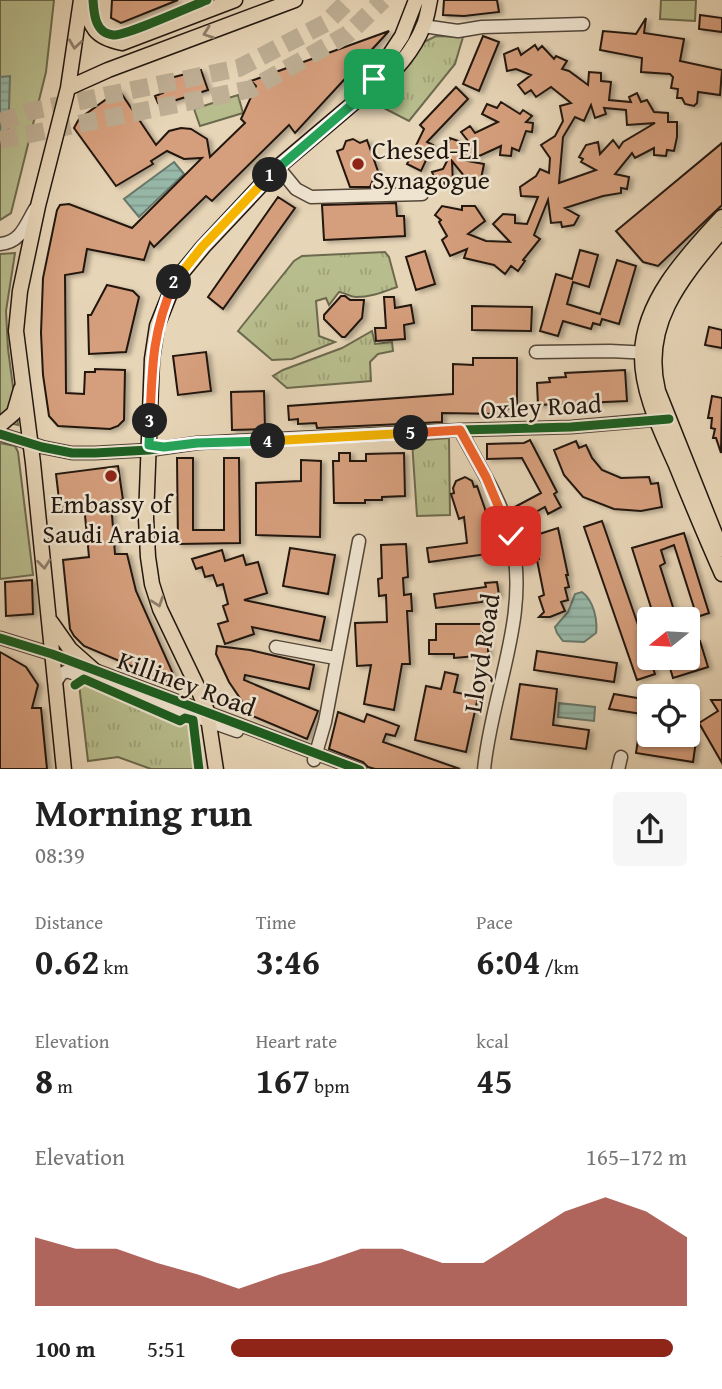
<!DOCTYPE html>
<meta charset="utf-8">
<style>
:root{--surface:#fff;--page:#f6f6f6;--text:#222;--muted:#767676;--accent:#8f2418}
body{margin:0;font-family:"Gentium Book Plus",serif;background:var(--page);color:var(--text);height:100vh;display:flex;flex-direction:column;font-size:26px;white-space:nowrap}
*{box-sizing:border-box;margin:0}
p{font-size:23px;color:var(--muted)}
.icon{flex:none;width:38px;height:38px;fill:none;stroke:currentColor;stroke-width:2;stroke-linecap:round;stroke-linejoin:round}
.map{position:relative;height:769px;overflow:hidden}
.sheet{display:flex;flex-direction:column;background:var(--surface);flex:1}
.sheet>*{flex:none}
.needle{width:46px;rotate:252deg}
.buttons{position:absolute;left:637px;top:607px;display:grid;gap:14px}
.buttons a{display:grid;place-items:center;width:63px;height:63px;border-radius:7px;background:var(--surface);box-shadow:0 2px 5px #0004;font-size:35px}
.pin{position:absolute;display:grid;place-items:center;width:60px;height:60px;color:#fff;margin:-30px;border-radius:14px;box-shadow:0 4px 10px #0006}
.km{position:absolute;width:35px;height:35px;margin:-18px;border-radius:50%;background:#222;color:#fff;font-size:19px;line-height:35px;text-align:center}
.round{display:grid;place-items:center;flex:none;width:74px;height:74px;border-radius:7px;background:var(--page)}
.summary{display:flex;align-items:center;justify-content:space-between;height:119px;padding:0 35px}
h1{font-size:38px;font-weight:700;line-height:52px}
.stats{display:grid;grid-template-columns:repeat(3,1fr);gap:10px;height:119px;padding:7px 35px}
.stats div{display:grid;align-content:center}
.stats b{font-size:35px;font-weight:700}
.stats small{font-size:19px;font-weight:400}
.stats p{font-size:19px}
.chart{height:196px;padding:14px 35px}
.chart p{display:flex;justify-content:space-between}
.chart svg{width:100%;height:126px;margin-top:7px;fill:var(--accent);opacity:.7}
ul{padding:0 35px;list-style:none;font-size:23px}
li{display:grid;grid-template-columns:112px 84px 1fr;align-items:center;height:52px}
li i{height:18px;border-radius:9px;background:var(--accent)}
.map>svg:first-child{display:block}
.grass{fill:url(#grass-tufts);stroke:#6c6a4e;stroke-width:2}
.green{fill:#b8bd8d;stroke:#6c6a4e;stroke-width:2}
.water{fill:url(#water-rules);stroke:#68786c;stroke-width:2}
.building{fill:#d59e7c;stroke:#21160f;stroke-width:2;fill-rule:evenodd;filter:url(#shadow)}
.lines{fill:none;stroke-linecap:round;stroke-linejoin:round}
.highway-tunnel{stroke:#bfaf95;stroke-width:18;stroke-dasharray:18 9;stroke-linecap:butt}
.minor-casing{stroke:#524639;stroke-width:15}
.major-casing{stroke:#21160f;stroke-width:17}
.minor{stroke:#efe4d0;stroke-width:12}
.major{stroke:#e7d5b7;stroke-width:14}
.cycleway-casing{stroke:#efe4d0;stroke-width:13}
.cycleway{stroke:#1b5e20;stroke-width:9}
.oneway{stroke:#8e7f6b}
.split-1-casing{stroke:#fff;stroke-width:14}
.split-2-casing{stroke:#fff;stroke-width:14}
.split-3-casing{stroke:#fff;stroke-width:14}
.split-4-casing{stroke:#fff;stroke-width:14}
.split-5-casing{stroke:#fff;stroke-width:14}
.split-6-casing{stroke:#fff;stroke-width:14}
.split-1{stroke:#22a559;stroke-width:9}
.split-2{stroke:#f5b400;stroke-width:9}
.split-3{stroke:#f0652b;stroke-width:9}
.split-4{stroke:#22a559;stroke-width:9}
.split-5{stroke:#f5b400;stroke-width:9}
.split-6{stroke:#f0652b;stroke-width:9}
.poi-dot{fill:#8f2418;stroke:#efe4d0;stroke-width:2.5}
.labels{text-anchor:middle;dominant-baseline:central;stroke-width:5;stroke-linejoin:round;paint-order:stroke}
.poi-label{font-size:26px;fill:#21160f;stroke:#efe4d0;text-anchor:start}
.street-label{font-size:26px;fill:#21160f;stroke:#efe4d0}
</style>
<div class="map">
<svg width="722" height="770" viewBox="0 0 722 770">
<defs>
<pattern id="grass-tufts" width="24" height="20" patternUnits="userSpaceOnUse" patternTransform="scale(1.75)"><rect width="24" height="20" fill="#b8bd8d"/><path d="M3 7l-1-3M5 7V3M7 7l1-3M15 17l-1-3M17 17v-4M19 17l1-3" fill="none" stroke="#9ea278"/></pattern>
<pattern id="water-rules" width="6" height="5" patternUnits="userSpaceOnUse" patternTransform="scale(1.75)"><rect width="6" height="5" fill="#97b9aa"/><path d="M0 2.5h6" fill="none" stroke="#829e91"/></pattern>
<filter id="shadow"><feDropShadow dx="4" dy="2" stdDeviation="2" flood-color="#0004"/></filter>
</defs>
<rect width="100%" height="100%" fill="#e7d5b7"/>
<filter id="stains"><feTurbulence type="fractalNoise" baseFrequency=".00286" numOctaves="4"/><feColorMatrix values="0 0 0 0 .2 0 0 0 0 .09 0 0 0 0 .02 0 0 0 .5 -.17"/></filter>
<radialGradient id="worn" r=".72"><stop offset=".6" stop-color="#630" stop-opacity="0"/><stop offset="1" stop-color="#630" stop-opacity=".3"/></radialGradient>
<!-- grass -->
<path class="grass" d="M436 36 463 37 455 64 409 121 372 102 394 80 424 42Z
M385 252 389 257 397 287C383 292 371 297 356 297 350 297 346 293 339 292L329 305 326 298 316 301 319 336 335 342 292 359 272 360 238 331 294 261 302 256Z
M372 331 375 344 392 342 393 351 378 354 370 362 371 381 287 388 273 376 283 370 342 348Z
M449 438 450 515 417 516 412 441Z
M83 682 179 723 185 720 191 722 197 769H151L118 757 88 761 79 684Z"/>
<!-- green -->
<path class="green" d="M0 0H54L46 72 11 213 0 220Z
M661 0H696L695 21 660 19Z
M238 95 243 113 200 126 194 109Z
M15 253 6 311 8 349 18 425 0 421V254Z
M0 443 15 446 18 452 33 575 0 579Z"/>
<!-- water -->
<path class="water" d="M10 76 8 141H0V77Z
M174 162 184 174 139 217 124 199Z
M582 592C593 600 598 619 596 633L584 642 563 641 557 633 555 627 568 612 575 594Z
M559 703 595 707 594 721 558 717Z"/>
<!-- building -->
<path class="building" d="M112 0H178L121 23 111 18Z
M444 0H497L499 12 464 16 443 15Z
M700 15 722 18V32L699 29Z
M646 18 644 33 684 39 680 61 722 70 720 95 698 92 697 103 694 106 685 104 682 98H677L678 89 671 88 673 77 670 74 641 72 642 58 600 50 603 31 636 34Z
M389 31 295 133 289 125 212 201 206 196 154 247 150 242 144 260 87 249 83 272 65 275 66 393 84 394 85 372H95V369L125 370 124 420 118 426 110 429 58 426 49 416 43 375 41 333 43 278 57 210 60 205 69 204 132 228 202 158 184 159 167 151 151 161 153 164 116 186 74 128 79 119 119 90 156 145 169 131 181 128 191 129 207 139 210 157 245 123 241 119 256 86 251 81Z
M483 36 499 42 479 91 463 84Z
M535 45 538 50 542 46 554 59 556 56 567 61 562 69 569 71 588 85 589 72 601 73V81L611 82 609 100 631 102 629 97 637 93 641 102 647 100 654 112 668 113V122H677V137L674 151 667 150 666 156 654 155V148L635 158 632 153 615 174 629 177 627 189 621 188V193L603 196 565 208 579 216 574 225 562 227 561 222 551 223 548 200 534 235 540 239 523 260 525 261 518 271 511 266 505 274 494 265 464 258 467 249 450 256 442 240 447 236 439 222 441 220 435 215 442 206 462 210V206H475L485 221 468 234 486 241 510 242 493 224 503 214 515 215V223L527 224 538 197 521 196 520 187 536 176 540 169 549 173 550 158 541 145 555 136 563 121 560 106 571 103 551 87 536 97 531 90 525 94 518 85 531 75 516 69 507 71 504 54 518 48 521 55ZM591 105 595 118 606 114 604 108 626 110 627 125 655 123 623 142 619 148 613 140 600 154 598 142 586 145 579 157 583 159 581 162 596 170 559 183 563 137 575 117 584 121Z
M201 70 208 90 170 102 169 99 158 103 155 96 163 93 159 81Z
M456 87 468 99 427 142 433 145 421 171 407 164 424 129 420 125Z
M501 102 520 114 523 110 532 116 526 122 533 123 532 132 526 131 519 151 512 148 511 156 500 155 501 146 468 161 484 164 480 184 470 187 469 182 452 161 453 184 444 185V180L436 182 432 172 443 169 449 157 446 152 450 138 472 146 461 132 470 126 475 133 498 122 482 114 487 104 497 108Z
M353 139 360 143 367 140 380 177 373 180 370 187H350L337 151 343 149 346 141Z
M722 143V205L658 266 643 262 616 231Z
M278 197 295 208 223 309 208 297Z
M396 203 397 216H404L405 236 324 240 322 205Z
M580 250 598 255 589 287 573 282 567 304 600 314 617 260 636 266 619 324 602 319 600 325 593 323 591 329 563 321 558 336 540 331 556 274 572 279Z
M425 251 435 284 416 290 406 257Z
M107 285 133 291 139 297 126 352 89 354 88 315H91Z
M341 296H345L350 300H364L362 318 345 337H342L324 319V315Z
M384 297H394L395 308 411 305 414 323 404 325 405 339 376 341 375 328H386Z
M472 306 532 307 531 331 472 330Z
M709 327 722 330V348L705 345Z
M206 352 211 391 178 395 173 356Z
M473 358H517V409L501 408V414L442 413V422L317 428 316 423 298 424V419L289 420 288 406 453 394V364L473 365Z
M625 370 627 401 538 405 537 383 550 382 549 378 566 377 565 373Z
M264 391 265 429 232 430 231 392Z
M712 396 722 398 721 453 716 438H713L715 429 711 428 712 418H708Z
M530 440 557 492 554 494 561 507 548 514 545 507 518 522 511 509 541 493 522 458 487 459V444L524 443Z
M576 441 579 448 586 445 592 458 602 470 621 478 649 477 651 484 658 483 662 507 641 511 614 509 583 497 564 475 554 450Z
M339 453H350V461H366V454L404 453 405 496 382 497V500H365V503H334L333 461H339Z
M177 458H193V530H224V458H239L240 543 178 544Z
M301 460 321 461 320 537 256 535V483L301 481Z
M118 466 123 500 111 502 115 554H127L136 591 174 676 169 682 84 646 74 636 70 629 63 560 89 557 84 505 60 508 56 474Z
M465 477 472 481 474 487 477 486 485 509 487 532H484L487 554 429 562 427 548 467 543 464 517 459 519 451 494 454 493 453 488 456 481Z
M602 521 655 674 637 680 584 527Z
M558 528 568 575H566L569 587 565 588 568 600 561 602 565 611 550 617H539L544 612 539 597 544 595 537 560 539 559 533 536Z
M684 533 709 613 697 617 674 545 661 550 665 563 660 566 677 620H655L632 548Z
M406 544 408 577 403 578 404 595 411 594 412 611H407L410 664H402L394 710 364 704 371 665 357 666 355 623 387 622 386 595 379 596 378 579 382 578 381 545Z
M290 548 335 555 328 594 283 586Z
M222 550 225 561 243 555 246 565 258 562 267 593 244 600 325 617 320 641 252 627 254 634 225 644 218 624 228 621 223 606 228 604 223 584 217 586 213 575 205 577 202 567 196 569 192 559Z
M32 580 33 614 6 616 5 582Z
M497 582 499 595 481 598 482 602 436 608 434 594 486 587 485 583Z
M436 624H483V640H488V655L454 658V654H429V640H436Z
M700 641 708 667 673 678 667 658H688V645Z
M217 646 250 650 314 665 309 689 245 675 244 680 318 711 307 739 241 711 244 704 229 682 216 654Z
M537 651 617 663 614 682 534 670Z
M0 652 26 667 38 685 32 708H41L47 769H0Z
M445 672 458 675 454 692 478 697 466 752 415 740 426 686 441 689Z
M520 684 557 689 553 725 589 730 586 749 511 739Z
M614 694 649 700V715L609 709Z
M711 700H722V763L699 723 718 711Z
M338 712 364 722 367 714 399 726 395 736 386 734 383 742 460 769H375L368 767 363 762 329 749Z
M639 733 696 741 693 762 636 753Z"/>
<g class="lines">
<!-- highway-tunnel -->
<path class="highway-tunnel" d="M0 122 32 111 239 68 326 23 349 0
M0 140 251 89 348 34 383 0"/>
<!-- minor casing -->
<g class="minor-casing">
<path id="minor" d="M423 26 458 31 482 27 583 24
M278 167 296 189 311 197 422 194
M0 244C21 242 25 226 35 209
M536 352 610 351 651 353
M460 430C478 464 501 499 511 537 531 615 491 693 484 770
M0 434 42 447 72 453H95L149 450 197 443 460 430 571 427 664 419
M0 638 52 654 360 770
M276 647 335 658
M55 683 61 674 67 671 237 731
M314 760 325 722 359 541
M618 770 621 757"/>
</g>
<!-- major casing -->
<g class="major-casing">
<path id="major" d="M84 1C91 27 93 37 122 43L235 0
M68 88 108 70 295 0
M374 88C394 74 414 50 423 27 427 19 428 9 430 0
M722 217C688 254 644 299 642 353 641 392 661 431 676 465 691 502 706 538 722 574
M719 234C680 280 642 326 658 391L721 549
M0 425 14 413 21 389
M51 622 70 649 96 672
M64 770 33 463 16 331 20 291 38 206 68 88 81 0
M216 770 207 711 196 684 160 609 152 584 148 557 146 518 152 359 157 326 175 281 203 247 278 167 363 95 402 36 416 0"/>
</g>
<!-- minor -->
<use href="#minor" class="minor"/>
<!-- major -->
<use href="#major" class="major"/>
<!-- cycleway casing -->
<g class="cycleway-casing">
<path id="cycleway" d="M93 0C94 14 95 33 113 35 126 36 191 6 207 0
M0 434 42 447 72 453H95L149 450 197 443 460 430 571 427 669 419
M0 638 52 654 360 770
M75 685 84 679 180 721 185 718 193 720 199 770"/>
</g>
<!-- cycleway -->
<use href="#cycleway" class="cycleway"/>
</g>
<!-- one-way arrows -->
<defs><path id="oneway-chevron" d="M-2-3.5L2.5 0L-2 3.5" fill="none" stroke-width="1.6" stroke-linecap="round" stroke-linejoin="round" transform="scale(1.75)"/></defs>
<g class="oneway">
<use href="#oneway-chevron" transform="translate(208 33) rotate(160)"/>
<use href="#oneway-chevron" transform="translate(75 44) rotate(98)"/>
<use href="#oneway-chevron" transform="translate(44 564) rotate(84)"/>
<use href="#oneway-chevron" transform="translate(158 602) rotate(71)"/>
</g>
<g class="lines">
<!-- split-1 casing -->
<g class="split-1-casing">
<path id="split-1" d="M270 175 363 95 374 79"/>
</g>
<!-- split-2 casing -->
<g class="split-2-casing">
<path id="split-2" d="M174 282 202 247 270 175"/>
</g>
<!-- split-3 casing -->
<g class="split-3-casing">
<path id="split-3" d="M150 421C152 368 152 332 174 282"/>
</g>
<!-- split-4 casing -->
<g class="split-4-casing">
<path id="split-4" d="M150 421 149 445 164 447 197 443 268 441"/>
</g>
<!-- split-5 casing -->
<g class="split-5-casing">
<path id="split-5" d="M268 441 411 433"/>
</g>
<!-- split-6 casing -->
<g class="split-6-casing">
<path id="split-6" d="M411 433 460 430 486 477 511 536"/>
</g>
<!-- split-1 -->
<use href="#split-1" class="split-1"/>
<!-- split-2 -->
<use href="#split-2" class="split-2"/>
<!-- split-3 -->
<use href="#split-3" class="split-3"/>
<!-- split-4 -->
<use href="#split-4" class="split-4"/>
<!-- split-5 -->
<use href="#split-5" class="split-5"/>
<!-- split-6 -->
<use href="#split-6" class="split-6"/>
</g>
<!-- markers -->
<g class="poi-dot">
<circle cx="358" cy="164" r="7"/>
<circle cx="111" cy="476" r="7"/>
</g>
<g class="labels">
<!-- poi labels -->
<g class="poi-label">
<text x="372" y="149">Chesed-El<tspan x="372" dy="30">Synagogue</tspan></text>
<text x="111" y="503" text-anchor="middle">Embassy of<tspan x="111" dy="30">Saudi Arabia</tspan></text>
</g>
<!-- street labels -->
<g class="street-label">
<text transform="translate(541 406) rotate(-3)">Oxley Road</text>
<text transform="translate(481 653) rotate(-81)">Lloyd Road</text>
<text transform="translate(187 683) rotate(20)">Killiney Road</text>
</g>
</g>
<rect width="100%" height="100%" filter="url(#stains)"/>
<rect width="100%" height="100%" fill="url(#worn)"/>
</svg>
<div class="buttons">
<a><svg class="needle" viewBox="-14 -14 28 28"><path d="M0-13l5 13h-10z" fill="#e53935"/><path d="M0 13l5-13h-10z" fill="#767676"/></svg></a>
<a><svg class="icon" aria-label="locate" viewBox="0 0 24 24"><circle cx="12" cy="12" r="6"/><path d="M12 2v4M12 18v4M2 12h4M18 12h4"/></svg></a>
</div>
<div class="pin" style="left:374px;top:79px;background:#1e9e55"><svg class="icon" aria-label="arrive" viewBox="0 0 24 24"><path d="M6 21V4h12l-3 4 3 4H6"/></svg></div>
<div class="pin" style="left:511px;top:536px;background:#d93025"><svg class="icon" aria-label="check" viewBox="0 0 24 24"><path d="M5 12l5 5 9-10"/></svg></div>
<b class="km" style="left:270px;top:175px">1</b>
<b class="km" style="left:174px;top:282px">2</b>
<b class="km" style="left:150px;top:421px">3</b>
<b class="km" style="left:268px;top:441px">4</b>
<b class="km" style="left:411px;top:433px">5</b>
</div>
<section class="sheet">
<div class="summary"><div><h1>Morning run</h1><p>08:39</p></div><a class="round"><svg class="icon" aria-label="share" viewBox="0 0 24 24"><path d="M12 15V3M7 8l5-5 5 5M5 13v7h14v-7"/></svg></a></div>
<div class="stats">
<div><p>Distance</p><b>0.62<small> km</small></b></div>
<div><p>Time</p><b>3:46</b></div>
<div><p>Pace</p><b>6:04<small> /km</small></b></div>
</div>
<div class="stats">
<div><p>Elevation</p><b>8<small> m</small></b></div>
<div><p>Heart rate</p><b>167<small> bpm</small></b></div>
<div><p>kcal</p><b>45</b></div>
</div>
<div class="chart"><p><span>Elevation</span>165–172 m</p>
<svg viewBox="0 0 160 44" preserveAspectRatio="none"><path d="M0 44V20L10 24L20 24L30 29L40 33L50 38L60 33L70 29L80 24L90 24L100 29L110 29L120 20L130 11L140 6L150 11L160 20V44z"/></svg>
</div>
<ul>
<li><b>100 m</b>5:51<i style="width:97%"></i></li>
</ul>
</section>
